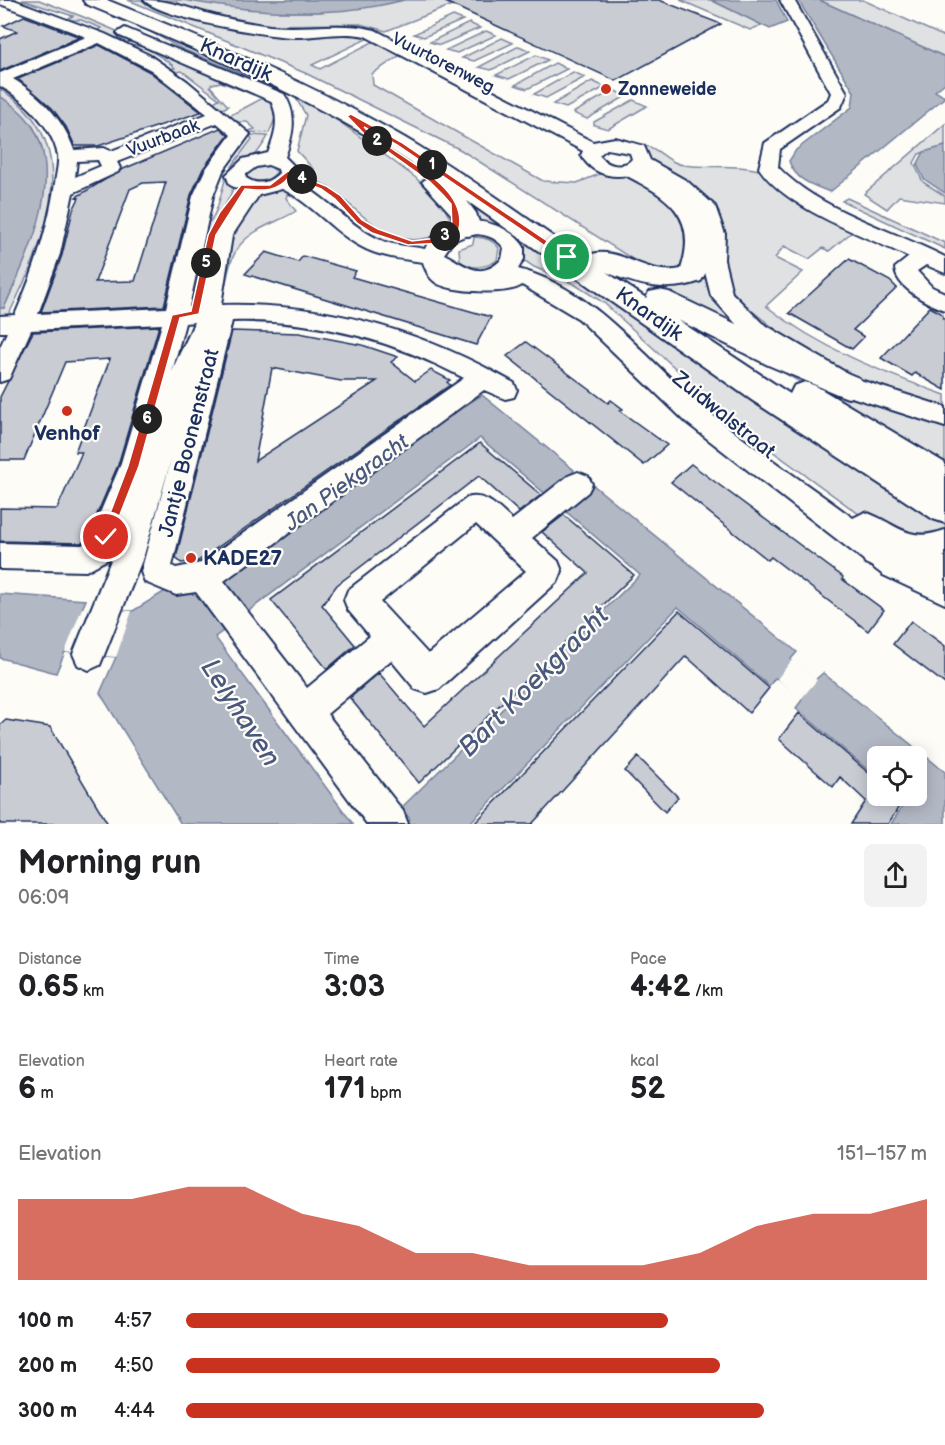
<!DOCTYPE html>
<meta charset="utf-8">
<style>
:root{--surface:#fff;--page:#f2f2f2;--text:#202124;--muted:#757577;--accent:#c8321e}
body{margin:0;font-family:"Balsamiq Sans",sans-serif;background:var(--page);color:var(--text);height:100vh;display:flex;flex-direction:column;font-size:22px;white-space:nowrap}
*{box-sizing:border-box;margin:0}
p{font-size:20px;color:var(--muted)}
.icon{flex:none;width:33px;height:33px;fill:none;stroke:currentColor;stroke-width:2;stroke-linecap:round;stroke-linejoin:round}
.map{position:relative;height:824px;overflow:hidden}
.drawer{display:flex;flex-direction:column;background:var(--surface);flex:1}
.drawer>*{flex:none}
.tools{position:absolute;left:867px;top:746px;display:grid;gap:12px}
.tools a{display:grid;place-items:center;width:60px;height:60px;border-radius:9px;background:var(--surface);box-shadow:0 3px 15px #0003;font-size:30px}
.pin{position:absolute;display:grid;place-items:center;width:51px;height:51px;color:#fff;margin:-26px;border:3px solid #fff;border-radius:50%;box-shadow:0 2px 6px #0007}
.km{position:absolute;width:30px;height:30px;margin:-15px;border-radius:50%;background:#222;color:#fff;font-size:16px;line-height:30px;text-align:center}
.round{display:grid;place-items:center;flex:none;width:63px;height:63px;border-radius:9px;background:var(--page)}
.summary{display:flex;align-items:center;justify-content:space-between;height:102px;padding:0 18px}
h1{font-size:33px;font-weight:800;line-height:45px}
.figures{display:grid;grid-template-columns:repeat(3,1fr);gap:9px;height:102px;padding:6px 18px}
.figures div{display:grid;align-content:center}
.figures b{font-size:30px;font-weight:800}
.figures small{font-size:16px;font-weight:400}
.figures p{font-size:16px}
.chart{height:168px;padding:12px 18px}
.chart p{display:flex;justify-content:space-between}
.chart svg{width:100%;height:108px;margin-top:6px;fill:var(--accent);opacity:.7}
ul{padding:0 18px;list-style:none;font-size:20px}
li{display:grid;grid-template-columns:96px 72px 1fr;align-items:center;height:45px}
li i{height:15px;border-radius:8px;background:var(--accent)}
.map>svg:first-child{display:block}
.green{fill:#e0e1e3;stroke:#7e88a0;stroke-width:1.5}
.water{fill:#b3b8c5;stroke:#76819c;stroke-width:1.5}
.pier{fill:#fdfcf7}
.building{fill:#c9ccd3;stroke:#1b2f5e;stroke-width:1.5;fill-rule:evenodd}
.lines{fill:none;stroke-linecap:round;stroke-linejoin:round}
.minor-casing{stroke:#1b2f5e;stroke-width:4}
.major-casing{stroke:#1b2f5e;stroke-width:4}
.minor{fill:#fdfcf7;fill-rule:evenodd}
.major{fill:#fdfcf7;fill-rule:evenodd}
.route{fill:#c8321e;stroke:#fff;stroke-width:1.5}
.poi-dot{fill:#c8321e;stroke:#fdfcf7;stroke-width:2}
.labels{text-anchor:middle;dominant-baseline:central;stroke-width:4.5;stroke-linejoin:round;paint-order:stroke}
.far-street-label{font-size:18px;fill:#1b2f5e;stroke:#fdfcf7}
.far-poi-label{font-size:18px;font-weight:bold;fill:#1b2f5e;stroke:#fdfcf7;text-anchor:start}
.street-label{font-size:21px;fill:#1b2f5e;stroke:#fdfcf7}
.poi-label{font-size:21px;font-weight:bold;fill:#1b2f5e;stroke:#fdfcf7}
.water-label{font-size:22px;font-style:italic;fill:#49587d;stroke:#fdfcf7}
.near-water-label{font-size:27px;font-style:italic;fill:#49587d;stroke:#fdfcf7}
</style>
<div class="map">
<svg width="945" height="824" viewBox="0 0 945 824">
<rect width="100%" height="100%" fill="#fdfcf7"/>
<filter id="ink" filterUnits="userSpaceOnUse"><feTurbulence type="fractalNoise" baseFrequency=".0167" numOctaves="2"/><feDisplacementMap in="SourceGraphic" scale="12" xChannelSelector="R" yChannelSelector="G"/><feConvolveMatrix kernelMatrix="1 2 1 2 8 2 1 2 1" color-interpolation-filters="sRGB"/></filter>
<g filter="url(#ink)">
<!-- green -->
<path class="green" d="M22 0H39L81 16 268 95 278 112 269 133 245 132 255 129 247 122H233L227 117 265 97 256 92 252 94 221 82 212 84 210 86 228 106 219 111 210 104 219 99 182 71 171 73 165 69 175 68C169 61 146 47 137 46 130 45 129 48 122 44L130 42C119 36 106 37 93 33L101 28 81 20H65L73 16Z
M128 0H143L211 24 333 31 373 36 312 65 320 69 378 39 399 53V56L372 74 373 85 543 181 577 183 602 173 632 175 680 202 693 253 679 273 648 269 461 150 305 73Z
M158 0H385L278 12H319L404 0H465L386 31 360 24 255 25 186 10Z
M680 0H711L762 25 750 30Z
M819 0H863L945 37V57Z
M120 15 187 47 274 81 325 111 416 178 443 206 451 220C447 232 440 235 427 238 379 250 352 195 312 179L314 170 297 151 306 115 294 95 182 49Z
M453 16 463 20 424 37 414 34Z
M469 23 480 28 440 45 430 42Z
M486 31 496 35 457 53 446 50Z
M502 38 513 43 474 61 462 58Z
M519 46 530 51 491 70 479 67Z
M536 55 548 60 509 79 496 75Z
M555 63 567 69 527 89 515 85Z
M573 72 585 77 546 98 534 94Z
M592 81 605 87 566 108 553 104Z
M0 89C89 143 44 244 8 316L0 318V308H4C25 259 66 174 31 124 23 114 10 105 0 96Z
M613 90 626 96 587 119 573 113Z
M633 100 647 106 608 129 594 125V122Z
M945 124V146L919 154 914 163 923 182 945 196V203L899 196 887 209 864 194Z
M249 135 268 136C261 152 237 174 234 185 229 204 215 219 208 239 202 256 199 275 195 293H189L201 219 209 222C218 215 222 186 227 175 234 162 243 151 252 139Z
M647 146C661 150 668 163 684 165 710 169 740 163 765 172L768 179 778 189 863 230 859 235 852 232 829 251 823 248 809 259 784 246 775 258 803 272 766 306C820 348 881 372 945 395V409L886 391 813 359 747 307 727 287 649 165 644 151Z
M395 147 945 518V531L936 540 881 530 743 430 604 303 574 284 534 267 473 225 454 194Z
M268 165 277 172 268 181H252L247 178V173L252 168Z
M639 169C648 168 659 176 668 181 738 220 689 250 719 299 737 328 771 347 803 361L800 363 745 336 665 290 666 286H685L700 276 703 221 685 197Z
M283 188 289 190 286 198 296 211C287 217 276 221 266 226 233 242 231 258 224 291L215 292 224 246 254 195Z
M847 198 945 243V249L842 201Z
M474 237C484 237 493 239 499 248L497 260C486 268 471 270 460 261L459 249 473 244Z
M720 334 945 423V470Z"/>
<!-- water -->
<path class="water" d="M183 0H404C331 19 256 13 183 0Z
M711 0H776L787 22 770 29Z
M798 0H819L945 57V83L935 91 945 97 830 192C812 185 795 180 789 161L796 150 852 107 854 92Z
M0 96C11 104 23 112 31 124 67 179 27 256 4 308H0Z
M945 146V193L924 179 917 165 924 152Z
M482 395 574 470 569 478 586 491 593 485 797 652 791 659 792 662 815 680 823 673 945 772V824H891L905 802 897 795H916V756H878L877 778 796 708 802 700 801 697 778 679 775 678 769 686 678 607 469 824H407L410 819 401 808 640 575 480 438 247 612 218 623 223 631 215 637 353 824H181L100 693 116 657 65 652 56 673 0 658V594L86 600 82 609 133 611Z"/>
<!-- pier -->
<path class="pier" d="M82 608 132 611 116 657 65 652Z
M792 660 817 680 801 699 777 679Z"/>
<!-- building -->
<path class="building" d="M441 0H659L721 24 616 81Z
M24 16 80 37 0 71V39L17 31 3 26Z
M99 45 150 72 201 112 98 146H75L66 127 52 108 18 79Z
M220 128 228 135 203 169 191 195 164 306 41 312 62 255 73 210 79 198 76 197 121 170ZM166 182 135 281 95 282 130 189 143 183Z
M266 252 298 262 303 256 356 271 352 277 491 317 476 345 245 274Z
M849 259 890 281 897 288 853 330 864 337 852 349 789 313Z
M930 307 941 313 945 320V390L915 373 912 376 881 358Z
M159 326 118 465 86 540 81 543 0 541V508L57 509 82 452H75L110 359 65 362 24 460H0V397L33 332Z
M232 331 299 333 362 345 398 357 391 362 415 381 431 370 450 380 447 382 450 385 198 561 181 563 176 558ZM272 368 341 381H377L255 461Z
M526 342 608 403 611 400 623 409 620 411 667 445 644 465 507 356Z
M480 443 541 495 519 512 479 476 337 585 322 605 355 645 327 669 271 600Z
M691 464 843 577 842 579 884 610 868 631 771 557 768 560 671 482Z
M564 515 634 575 419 783 350 698 379 673 424 726 588 573 542 532Z
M679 611 769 688 749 713 686 656 532 824H474Z
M911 621 945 646V684L893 644Z
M799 713 878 781V795H894L902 802 888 824H851L866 801 840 777 833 787 779 739Z
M6 720 50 727 108 824H0V725Z
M638 757 678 797 665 812 625 771Z"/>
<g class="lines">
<!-- minor casing -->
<g class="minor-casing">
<path id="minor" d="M0 0H14L105 34 149 55 187 81 250 134 223 171 213 196 189 307 198 306 212 236 242 191 230 185 226 175 243 159 268 153C275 136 280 119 271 101L120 36 117 33 125 28 284 94C298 115 293 135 285 157L297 169 293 180C326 195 349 227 383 241 396 246 411 246 425 249 442 210 504 215 524 247V259L518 269C596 289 646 361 706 410 753 448 804 482 853 518L865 512C897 523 907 544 945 530V556L934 560 916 561 945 575V604L883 575 687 423 579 319 522 285C510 295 449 293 435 282 429 278 425 269 423 262 402 259 379 257 360 246 332 231 312 203 282 189L259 195 232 236 221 305C327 302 423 331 514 383L517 390 514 397 505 399 484 390 224 581 307 688 370 636 348 610 344 600 348 590 467 498C486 492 498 508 512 520L568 476 578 472 588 476 592 484 588 492 532 538 558 561 562 571 558 581 439 689 427 693 415 689 391 660 327 714 403 811 408 824H367L196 592 176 595 145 582 141 572 172 456 144 555 100 665 89 670 78 665 73 654 119 540 108 559 86 571 0 569V543L82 545 88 541 120 466 162 324 31 330 9 379 0 382V347L7 332H0V316L15 315C34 272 48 229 55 183 56 174 59 164 58 155 51 125 26 101 0 86V73L86 37 0 4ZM99 43 151 70 207 114 111 151 104 148 74 150C64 120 40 95 13 79ZM217 123 231 135 205 170 193 196 166 308 38 314 60 254 73 193 118 172 120 168 117 162ZM98 160 101 166 75 177 77 161ZM268 165 278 169 279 173C269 183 258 186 246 178L245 175 256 167ZM470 234C484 234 495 236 504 248L502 259C479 282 465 264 444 254L453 241ZM232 321C315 319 391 339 464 378L201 563 176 568 172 566ZM194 322C188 340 178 354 172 372L185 323ZM476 524 526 571 428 654 380 602Z
M144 0C167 0 185 7 206 13 227 19 249 23 270 26 305 30 340 21 375 30L593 142 615 138 644 146 650 160 687 181 715 206 725 234 724 260 732 293 762 323 857 379 945 407V427L839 393 746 335 711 296 702 260 705 234 697 209 673 189 642 171C619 180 594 178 581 155L583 151 365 36C342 31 319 37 296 37 269 37 160 18 144 0ZM607 149 630 153 632 159C622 170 607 166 599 155Z
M780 0H794L847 93 841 107 780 149 778 167C818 210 893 230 945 257V273L926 265 917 271 932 287 945 293V310C929 305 895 287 895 268L909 257C864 235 787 210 759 168L765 143 828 100 831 93Z"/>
</g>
<!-- major casing -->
<g class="major-casing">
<path id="major" d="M83 0H107C209 41 310 83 405 138 468 175 527 220 588 260L592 254C620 246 647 277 681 269 699 214 666 196 623 174L619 169 623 164C636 161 645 167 657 173 698 195 731 234 701 281 667 293 639 286 606 272L646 298 649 292 659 290 669 292 788 349 859 378 863 386 859 394 848 398 837 394 768 365 678 320 790 394 794 386 805 382 816 386 945 463V523L933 519 753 401 467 201 476 213 481 228 477 234 468 236 459 234 452 215 422 182 430 176C324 102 205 53 86 4Z
M878 536 908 549 945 557V591L903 581 865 563 860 552 865 541Z"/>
</g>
<!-- minor -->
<use href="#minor" class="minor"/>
<!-- major -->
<use href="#major" class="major"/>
</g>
</g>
<!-- route -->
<path class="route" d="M351 114 401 142 571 257 564 259 397 145 364 127C391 156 469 182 459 229L442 243 408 245 372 233 357 223 335 199 321 189 289 177C278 192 262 191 245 189L216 235 199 314 180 318 139 466 110 540H103L101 537 128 466 172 315 191 311 208 235 220 212 241 185H270L288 171 326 186 341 196 362 220 378 229 412 241 437 238 452 227 451 204 443 195 430 182 366 136 347 116Z"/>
<!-- markers -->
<g class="poi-dot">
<circle cx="606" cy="89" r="6"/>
<circle cx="67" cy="411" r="6"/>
<circle cx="191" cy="558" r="6"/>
</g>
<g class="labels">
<!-- far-street labels -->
<g class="far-street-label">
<text transform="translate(443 63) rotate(27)">Vuurtorenweg</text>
<text transform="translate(163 138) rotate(-21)">Vuurbaak</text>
</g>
<!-- far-poi labels -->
<g class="far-poi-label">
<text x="618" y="89">Zonneweide</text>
</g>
<!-- street labels -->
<g class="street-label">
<text transform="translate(236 60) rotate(24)">Knardijk</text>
<text transform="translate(649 314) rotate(35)">Knardijk</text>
<text transform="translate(724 415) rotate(39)">Zuidwalstraat</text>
<text transform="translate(189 443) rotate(-76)">Jantje Boonenstraat</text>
</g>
<!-- poi labels -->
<g class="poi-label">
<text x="67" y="433">Venhof</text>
<text x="203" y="558" text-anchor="start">KADE27</text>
</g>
<!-- water labels -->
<g class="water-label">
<text transform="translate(347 483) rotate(-36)">Jan Piekgracht</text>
</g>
<!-- near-water labels -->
<g class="near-water-label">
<text transform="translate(534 682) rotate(-45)">Bart Koekgracht</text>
<text transform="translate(240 713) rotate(57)">Lelyhaven</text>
</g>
</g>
</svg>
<div class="tools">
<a><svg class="icon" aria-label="locate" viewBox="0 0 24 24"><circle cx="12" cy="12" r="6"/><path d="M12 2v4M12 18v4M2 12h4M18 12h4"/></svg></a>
</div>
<div class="pin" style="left:567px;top:257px;background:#1e9e55"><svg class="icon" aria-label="arrive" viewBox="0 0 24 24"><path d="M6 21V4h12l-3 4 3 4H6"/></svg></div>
<div class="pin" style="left:106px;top:537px;background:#d93025"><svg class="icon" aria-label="check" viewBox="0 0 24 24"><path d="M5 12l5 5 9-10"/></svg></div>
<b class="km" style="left:432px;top:165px">1</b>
<b class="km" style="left:377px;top:141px">2</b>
<b class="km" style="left:445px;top:236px">3</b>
<b class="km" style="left:302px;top:179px">4</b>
<b class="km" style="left:206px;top:263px">5</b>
<b class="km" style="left:147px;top:419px">6</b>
</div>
<section class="drawer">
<div class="summary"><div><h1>Morning run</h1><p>06:09</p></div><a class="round"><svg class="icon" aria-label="share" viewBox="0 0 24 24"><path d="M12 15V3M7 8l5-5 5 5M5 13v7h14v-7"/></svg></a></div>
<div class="figures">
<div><p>Distance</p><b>0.65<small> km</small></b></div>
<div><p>Time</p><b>3:03</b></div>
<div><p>Pace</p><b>4:42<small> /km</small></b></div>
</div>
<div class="figures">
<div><p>Elevation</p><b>6<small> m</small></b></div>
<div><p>Heart rate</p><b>171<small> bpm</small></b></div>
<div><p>kcal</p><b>52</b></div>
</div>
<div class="chart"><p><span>Elevation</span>151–157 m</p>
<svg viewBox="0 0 160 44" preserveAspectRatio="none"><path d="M0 44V11L10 11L20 11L30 6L40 6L50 17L60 22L70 33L80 33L90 38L100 38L110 38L120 33L130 22L140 17L150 17L160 11V44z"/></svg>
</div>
<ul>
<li><b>100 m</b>4:57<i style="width:65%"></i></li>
<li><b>200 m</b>4:50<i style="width:72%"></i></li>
<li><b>300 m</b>4:44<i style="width:78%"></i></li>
</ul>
</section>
